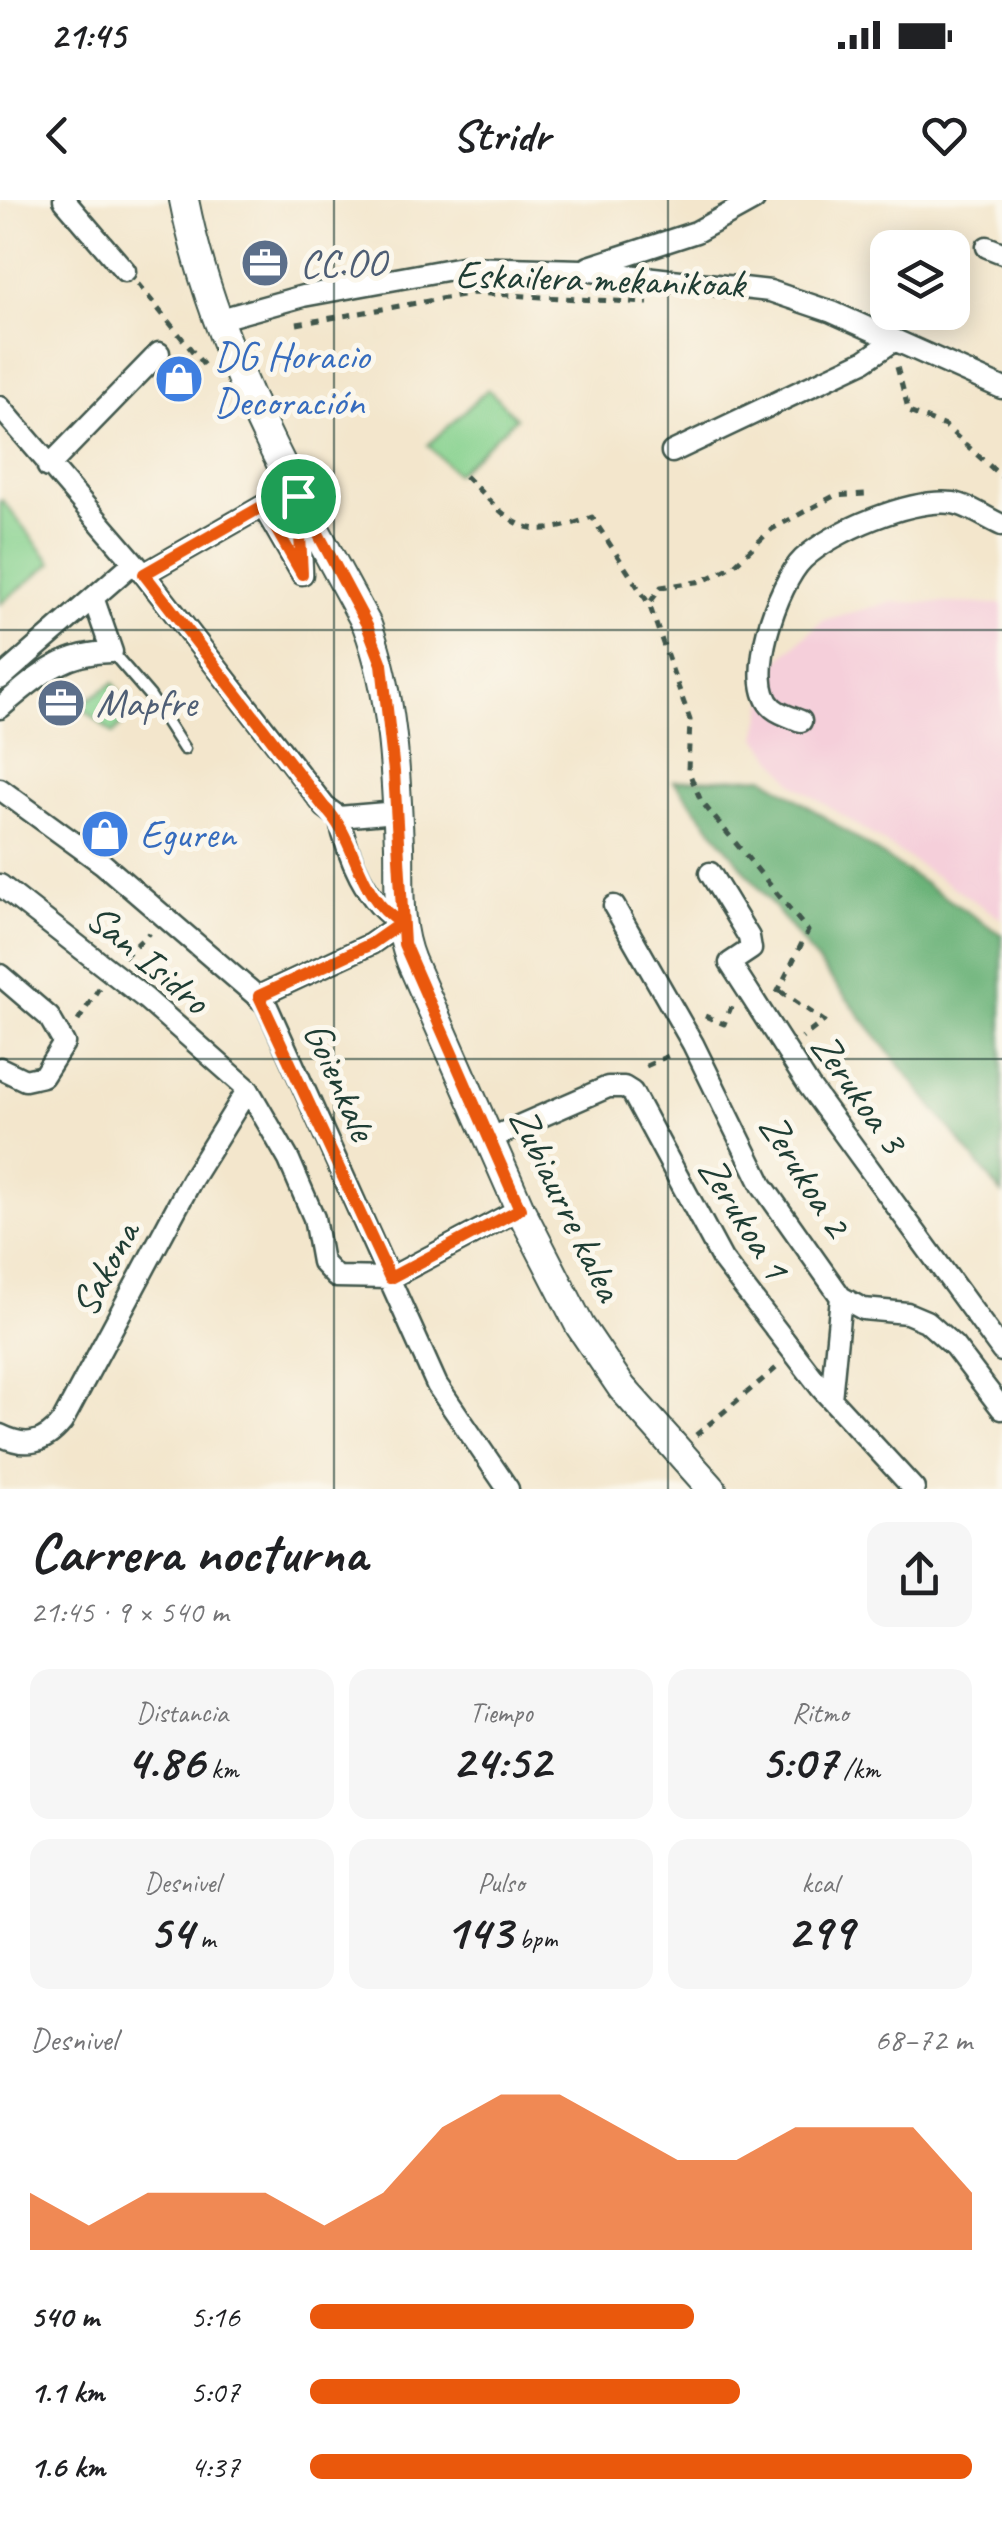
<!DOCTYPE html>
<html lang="es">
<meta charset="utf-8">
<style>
:root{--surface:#fff;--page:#f6f6f6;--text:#202124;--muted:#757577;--accent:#ea580c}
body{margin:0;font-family:Caveat,sans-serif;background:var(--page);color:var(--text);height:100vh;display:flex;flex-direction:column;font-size:38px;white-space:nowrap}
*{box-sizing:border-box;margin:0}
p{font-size:32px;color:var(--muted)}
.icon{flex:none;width:55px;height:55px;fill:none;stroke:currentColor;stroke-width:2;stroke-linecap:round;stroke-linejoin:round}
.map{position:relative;height:1289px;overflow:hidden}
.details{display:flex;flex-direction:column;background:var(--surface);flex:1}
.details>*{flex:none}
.tools{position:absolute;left:870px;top:30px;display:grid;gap:20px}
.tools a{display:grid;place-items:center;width:100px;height:100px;border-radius:20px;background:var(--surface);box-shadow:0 5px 25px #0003;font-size:50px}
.pin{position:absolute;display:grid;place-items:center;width:85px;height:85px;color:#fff;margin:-42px;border:5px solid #fff;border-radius:50%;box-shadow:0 2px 10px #0007}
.round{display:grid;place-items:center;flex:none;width:105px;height:105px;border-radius:20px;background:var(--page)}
.summary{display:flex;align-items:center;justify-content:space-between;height:170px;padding:0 30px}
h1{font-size:55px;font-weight:700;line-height:75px}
.figures{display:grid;grid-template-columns:repeat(3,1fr);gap:15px;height:170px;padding:10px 30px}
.figures div{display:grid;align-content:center;border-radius:20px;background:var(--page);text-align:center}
.figures b{font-size:50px;font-weight:700}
.figures small{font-size:28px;font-weight:400}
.figures p{font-size:28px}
.chart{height:280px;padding:20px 30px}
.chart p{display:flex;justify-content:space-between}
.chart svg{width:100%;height:180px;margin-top:10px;fill:var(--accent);opacity:.7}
ul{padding:0 30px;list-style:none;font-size:32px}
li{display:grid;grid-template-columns:160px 120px 1fr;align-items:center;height:75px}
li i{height:25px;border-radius:12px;background:var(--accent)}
.status{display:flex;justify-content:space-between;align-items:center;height:70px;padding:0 50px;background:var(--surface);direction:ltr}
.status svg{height:28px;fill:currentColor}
header{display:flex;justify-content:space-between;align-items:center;height:130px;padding:0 30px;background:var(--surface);font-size:45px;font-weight:700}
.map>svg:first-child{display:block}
.built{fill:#f5cfda}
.green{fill:#86d18e;stroke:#528761;stroke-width:2.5}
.forest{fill:#6cb379;stroke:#467856;stroke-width:2.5}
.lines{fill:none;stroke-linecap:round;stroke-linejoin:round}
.lane-casing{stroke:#3f564b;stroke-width:15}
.street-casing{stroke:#3f564b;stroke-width:25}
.secondary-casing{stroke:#3f564b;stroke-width:32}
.path{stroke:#3f564b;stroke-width:5;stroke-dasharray:8 8;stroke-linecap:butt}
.lane{stroke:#fff;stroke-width:10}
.street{stroke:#fff;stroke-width:20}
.secondary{stroke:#fff;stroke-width:28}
.route-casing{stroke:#fff;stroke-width:20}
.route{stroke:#ea580c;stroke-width:12}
.grid{fill:none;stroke:#1f3d34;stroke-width:2.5;stroke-opacity:0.55}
.labels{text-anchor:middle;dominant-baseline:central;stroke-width:10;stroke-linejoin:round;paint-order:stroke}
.service-label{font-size:40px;fill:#4e5e75;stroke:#fbf7ec;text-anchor:start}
.street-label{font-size:40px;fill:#1f3d34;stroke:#fbf7ec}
.shop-label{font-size:40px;fill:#366cbe;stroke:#fbf7ec;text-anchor:start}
</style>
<div class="status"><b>21:45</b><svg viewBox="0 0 49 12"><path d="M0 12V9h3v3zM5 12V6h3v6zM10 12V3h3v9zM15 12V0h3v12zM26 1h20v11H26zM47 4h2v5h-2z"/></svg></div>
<header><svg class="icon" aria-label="back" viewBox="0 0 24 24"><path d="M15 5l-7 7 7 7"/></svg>Stridr<svg class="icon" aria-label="heart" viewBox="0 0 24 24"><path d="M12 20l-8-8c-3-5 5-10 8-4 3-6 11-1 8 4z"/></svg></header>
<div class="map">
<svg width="1002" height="1289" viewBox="0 0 1002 1289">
<rect width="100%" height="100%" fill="#fbf7ec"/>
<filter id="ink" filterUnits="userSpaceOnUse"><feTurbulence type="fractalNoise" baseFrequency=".01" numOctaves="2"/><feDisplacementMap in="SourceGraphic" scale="20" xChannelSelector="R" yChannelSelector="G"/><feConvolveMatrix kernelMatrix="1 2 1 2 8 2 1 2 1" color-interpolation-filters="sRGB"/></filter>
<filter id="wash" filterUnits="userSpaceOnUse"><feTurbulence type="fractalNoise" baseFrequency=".0048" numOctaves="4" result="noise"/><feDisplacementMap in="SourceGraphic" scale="40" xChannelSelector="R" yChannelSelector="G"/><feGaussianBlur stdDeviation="2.25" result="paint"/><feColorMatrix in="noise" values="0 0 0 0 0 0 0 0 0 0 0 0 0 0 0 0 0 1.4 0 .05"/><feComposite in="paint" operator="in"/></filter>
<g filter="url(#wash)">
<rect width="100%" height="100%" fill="#f3e6cc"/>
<!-- built -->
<path class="built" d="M892 402 1002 404V719L794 584 757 537 773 465 823 420Z"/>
<!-- green -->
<path class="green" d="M488 189 516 218 456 274 428 245Z
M2 300 52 363 0 404V301Z
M114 483 133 512 113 534 79 505Z"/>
<!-- forest -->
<path class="forest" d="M764 577 1002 735V994L674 581Z"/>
</g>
<g filter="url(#ink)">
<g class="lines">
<!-- lane casing -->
<g class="lane-casing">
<path id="lane" d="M112 452 150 496 184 549"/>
</g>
<!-- street casing -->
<g class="street-casing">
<path id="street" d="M64 0 125 71
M987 47 1002 53
M589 67 696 32 754 0
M217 120 303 96 462 67 582 70 770 91 832 112 1002 188
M0 207 144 374 325 607 339 617
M672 252 864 161 895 140
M48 267 159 153
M144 374 263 306 302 374 299 306
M0 479 133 363
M0 508C37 477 62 452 112 452L94 400
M801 521C793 518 780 514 773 508 743 482 778 383 803 359 833 331 911 298 953 303 968 305 988 319 1002 325
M0 589 103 664 266 804 437 1185 508 1289
M339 617 397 612
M710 673 749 737 751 749 730 763 809 886 1002 1151
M0 685 146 799 248 889 289 960 314 1018 322 1062 336 1077 390 1078 520 1009
M614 706 693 844 762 985 841 1097 863 1109 907 1113 926 1121 954 1146 1002 1209
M0 775 49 817 64 843 43 876 25 880 0 868
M259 796 371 744 401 723C366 703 347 655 339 617
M489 939 608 887H624L632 892 722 1059 821 1188 914 1289
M831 1199 841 1097
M0 1235C26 1248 44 1244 62 1222L192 979 248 889"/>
</g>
<!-- secondary casing -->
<g class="secondary-casing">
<path id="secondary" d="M184 0C214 152 294 290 367 425 393 494 396 572 399 646 400 684 396 724 411 761L520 1009 580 1126 622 1188 712 1289"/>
</g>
<!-- path -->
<path class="path" d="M138 84 207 169
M297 124 474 93 648 103
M897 167 909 212 945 226 1002 277
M465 276C514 324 521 344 592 317L649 404
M124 757 149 733
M780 791 824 821 802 838
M777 793 808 731 701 601 688 570 690 520 649 404 661 387 703 381 733 366 772 329 834 296 866 294 871 297
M705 816 724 824 731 807
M78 821 99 788
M646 866 672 854
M696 1235 780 1165"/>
<!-- lane -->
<use href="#lane" class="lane"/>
<!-- street -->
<use href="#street" class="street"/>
<!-- secondary -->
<use href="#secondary" class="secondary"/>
</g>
</g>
<g class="lines" filter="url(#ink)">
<!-- route casing -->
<g class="route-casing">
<path id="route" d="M298 296 302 374 263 306 144 374 324 607C357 637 356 697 401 723L371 744 259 796 390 1078 520 1009 404 744 394 572 382 464 367 425 298 296"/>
</g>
<!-- route -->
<use href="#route" class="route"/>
</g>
<!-- grid -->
<path class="grid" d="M334 0V1289M668 0V1289M0 430H1002M0 859H1002"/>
<!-- icons -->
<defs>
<g id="office-disc" transform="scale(2.5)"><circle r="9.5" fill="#5c6f8a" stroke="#fbf7ec"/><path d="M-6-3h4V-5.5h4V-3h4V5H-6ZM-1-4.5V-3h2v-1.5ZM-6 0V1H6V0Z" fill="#fff"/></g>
<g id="shop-disc" transform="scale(2.5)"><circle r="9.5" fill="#3f7fe0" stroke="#fbf7ec"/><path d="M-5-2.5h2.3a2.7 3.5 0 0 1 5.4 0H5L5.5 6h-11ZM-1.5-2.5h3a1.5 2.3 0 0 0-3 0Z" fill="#fff"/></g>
</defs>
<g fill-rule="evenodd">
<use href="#office-disc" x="265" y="63"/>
<use href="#shop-disc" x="179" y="179"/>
<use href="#office-disc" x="61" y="503"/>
<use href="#shop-disc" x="105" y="634"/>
</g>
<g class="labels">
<!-- service labels -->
<g class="service-label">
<text x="300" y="63">CC.OO</text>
<text x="96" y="503">Mapfre</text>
</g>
<!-- street labels -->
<g class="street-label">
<text transform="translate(600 79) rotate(2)">Eskailera mekanikoak</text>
<text transform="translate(148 759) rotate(40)">San Isidro</text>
<text transform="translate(340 881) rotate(66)">Goienkale</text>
<text transform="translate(859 893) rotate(55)">Zerukoa 3</text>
<text transform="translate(805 975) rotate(58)">Zerukoa 2</text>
<text transform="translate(566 1004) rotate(64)">Zubiaurre kalea</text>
<text transform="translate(744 1018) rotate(58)">Zerukoa 1</text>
<text transform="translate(105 1069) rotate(-62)">Sakona</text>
</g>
<!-- shop labels -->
<g class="shop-label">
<text x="214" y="156">DG Horacio<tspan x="214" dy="46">Decoración</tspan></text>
<text x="140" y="634">Eguren</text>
</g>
</g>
</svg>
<div class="tools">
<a><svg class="icon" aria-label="layers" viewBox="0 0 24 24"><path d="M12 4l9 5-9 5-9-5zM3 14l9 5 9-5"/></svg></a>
</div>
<div class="pin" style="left:298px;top:296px;background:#1e9e55"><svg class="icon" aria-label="arrive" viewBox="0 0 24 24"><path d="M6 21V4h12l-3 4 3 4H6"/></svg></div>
</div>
<section class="details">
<div class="summary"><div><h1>Carrera nocturna</h1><p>21:45 · 9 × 540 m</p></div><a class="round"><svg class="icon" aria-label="share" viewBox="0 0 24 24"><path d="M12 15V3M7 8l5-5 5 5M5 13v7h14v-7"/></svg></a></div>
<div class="figures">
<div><p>Distancia</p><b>4.86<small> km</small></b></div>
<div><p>Tiempo</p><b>24:52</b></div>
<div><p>Ritmo</p><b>5:07<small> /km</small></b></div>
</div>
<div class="figures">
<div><p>Desnivel</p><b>54<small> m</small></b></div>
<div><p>Pulso</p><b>143<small> bpm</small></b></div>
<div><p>kcal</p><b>299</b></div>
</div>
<div class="chart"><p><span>Desnivel</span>68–72 m</p>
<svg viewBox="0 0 160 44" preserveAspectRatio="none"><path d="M0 44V30L10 38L20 30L30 30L40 30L50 38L60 30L70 14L80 6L90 6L100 14L110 22L120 22L130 14L140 14L150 14L160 30V44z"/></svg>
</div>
<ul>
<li><b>540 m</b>5:16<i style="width:58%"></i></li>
<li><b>1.1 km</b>5:07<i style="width:65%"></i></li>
<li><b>1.6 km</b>4:37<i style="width:100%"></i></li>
</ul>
</section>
